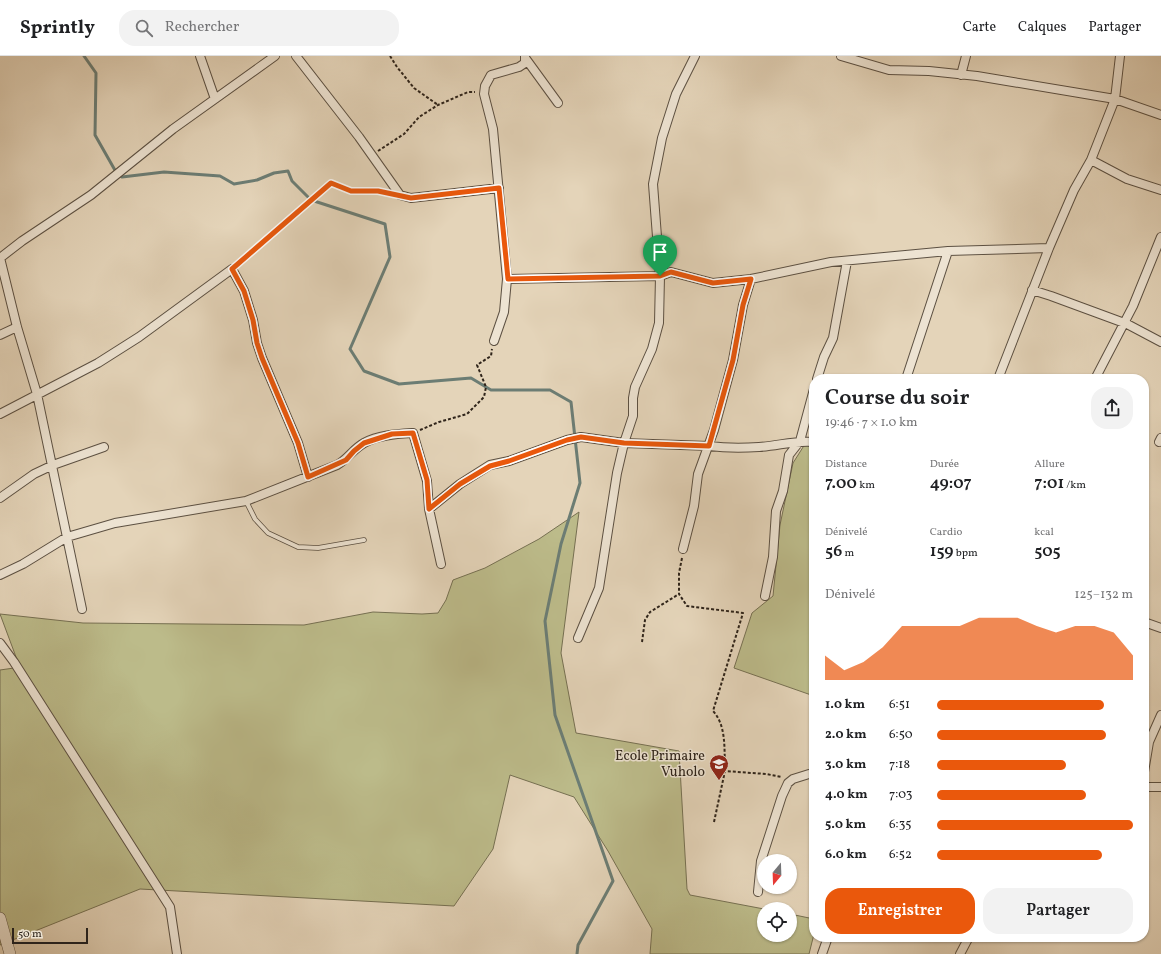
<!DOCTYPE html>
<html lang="fr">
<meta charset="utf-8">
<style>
:root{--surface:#fff;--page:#f2f2f2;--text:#202124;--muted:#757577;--line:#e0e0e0;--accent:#ea580c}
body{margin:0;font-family:Vollkorn,serif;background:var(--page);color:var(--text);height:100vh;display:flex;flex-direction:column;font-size:15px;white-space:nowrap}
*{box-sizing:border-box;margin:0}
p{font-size:13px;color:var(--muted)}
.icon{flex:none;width:22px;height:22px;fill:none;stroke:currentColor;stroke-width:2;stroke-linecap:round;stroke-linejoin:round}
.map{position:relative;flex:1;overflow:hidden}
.panel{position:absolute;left:809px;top:318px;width:340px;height:568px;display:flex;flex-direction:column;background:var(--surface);border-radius:16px;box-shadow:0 1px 3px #0004}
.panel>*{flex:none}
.needle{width:26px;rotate:199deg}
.buttons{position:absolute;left:757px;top:798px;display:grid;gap:8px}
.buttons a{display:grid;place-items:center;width:40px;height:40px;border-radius:50%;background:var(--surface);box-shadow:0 1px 3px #0004;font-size:20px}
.scale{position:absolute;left:12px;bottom:10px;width:76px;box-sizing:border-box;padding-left:4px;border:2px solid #2f241a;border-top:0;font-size:11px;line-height:14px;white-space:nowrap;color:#2f241a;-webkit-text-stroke:3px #ede3d2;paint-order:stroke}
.pin{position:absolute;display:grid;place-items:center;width:34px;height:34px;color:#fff;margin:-41px -17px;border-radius:50% 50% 50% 0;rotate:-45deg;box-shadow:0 0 4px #0007}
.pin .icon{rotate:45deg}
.round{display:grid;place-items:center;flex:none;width:42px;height:42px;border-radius:16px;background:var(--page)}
.summary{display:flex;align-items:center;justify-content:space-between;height:68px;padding:0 16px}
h1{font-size:22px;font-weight:600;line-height:30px}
.figures{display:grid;grid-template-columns:repeat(3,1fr);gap:6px;height:68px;padding:4px 16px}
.figures div{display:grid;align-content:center}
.figures b{font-size:17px;font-weight:600}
.figures small{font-size:11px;font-weight:400}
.figures p{font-size:11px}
.chart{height:112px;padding:8px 16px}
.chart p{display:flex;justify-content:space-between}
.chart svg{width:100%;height:72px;margin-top:4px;fill:var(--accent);opacity:.7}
.primary-button{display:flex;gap:8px;margin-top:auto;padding:8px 16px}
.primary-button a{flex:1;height:46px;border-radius:16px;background:var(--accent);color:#fff;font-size:16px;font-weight:600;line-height:46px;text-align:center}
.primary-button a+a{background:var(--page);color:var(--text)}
ul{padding:0 16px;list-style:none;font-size:13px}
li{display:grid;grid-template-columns:64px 48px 1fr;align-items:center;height:30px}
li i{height:10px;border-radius:5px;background:var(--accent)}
header{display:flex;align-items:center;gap:24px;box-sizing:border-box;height:56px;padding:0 20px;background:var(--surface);border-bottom:1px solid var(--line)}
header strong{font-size:19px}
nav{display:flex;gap:22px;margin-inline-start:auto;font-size:14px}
.search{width:280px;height:36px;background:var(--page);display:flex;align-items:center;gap:10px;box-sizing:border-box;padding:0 14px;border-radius:16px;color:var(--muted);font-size:15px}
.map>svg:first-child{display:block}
.green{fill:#bcbb8a;stroke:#767052}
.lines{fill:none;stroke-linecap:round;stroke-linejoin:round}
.stream{stroke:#6c7d74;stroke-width:3}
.service-casing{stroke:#5c5042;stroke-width:5.5}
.minor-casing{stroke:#5c5042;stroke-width:10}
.tertiary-casing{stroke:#5c5042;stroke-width:12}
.path{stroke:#2f241a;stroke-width:2;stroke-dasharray:3 2;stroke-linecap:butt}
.service{stroke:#ede3d2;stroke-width:4}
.minor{stroke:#ede3d2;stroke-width:8}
.tertiary{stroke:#ede3d2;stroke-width:11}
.route-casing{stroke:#fff;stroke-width:8}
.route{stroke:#ea580c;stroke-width:5}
.labels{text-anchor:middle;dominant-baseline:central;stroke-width:3;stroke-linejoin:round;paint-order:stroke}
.poi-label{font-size:14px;fill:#2f241a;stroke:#ede3d2;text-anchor:end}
</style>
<header>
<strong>Sprintly</strong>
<div class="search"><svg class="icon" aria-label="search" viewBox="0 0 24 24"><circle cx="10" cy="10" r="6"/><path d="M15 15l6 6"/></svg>Rechercher</div>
<nav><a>Carte</a><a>Calques</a><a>Partager</a></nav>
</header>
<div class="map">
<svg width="1161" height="898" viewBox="0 0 1161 898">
<rect width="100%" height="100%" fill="#e4d4b9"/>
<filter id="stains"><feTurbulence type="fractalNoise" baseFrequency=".005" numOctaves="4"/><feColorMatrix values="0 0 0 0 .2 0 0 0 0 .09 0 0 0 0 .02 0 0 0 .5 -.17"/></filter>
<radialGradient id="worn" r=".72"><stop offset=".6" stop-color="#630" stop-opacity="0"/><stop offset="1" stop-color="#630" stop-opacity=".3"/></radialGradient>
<!-- green -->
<path class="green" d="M805 388 814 389V640L734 612 752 557 773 540 780 469 793 407Z
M579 456 561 597 576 677 679 695 687 833 690 839 764 853V879H790V858L814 863V878L809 898H650L652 873 608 795 574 741 510 719 493 793 454 850 140 833 0 889V614L14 612 19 609 0 558 83 567 304 569 373 556 422 558 438 557 446 544 453 524 485 512 539 483Z"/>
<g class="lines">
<!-- stream -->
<path class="stream" d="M84 0 96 17 95 79 116 116 122 121 164 116 220 120 234 128 257 124 274 117 288 115 292 125 311 144 385 168 390 201 350 293 364 315 399 328 471 322 491 334H550L571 346 580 427 561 488 545 565 555 659 613 825 578 889 577 898"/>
<!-- service casing -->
<g class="service-casing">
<path id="service" d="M246 445 255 463 268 477 298 491 318 492 364 484"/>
</g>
<!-- minor casing -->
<g class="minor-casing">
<path id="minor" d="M200 0 215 43
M296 0 359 81 400 139 411 142 499 132
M841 0 889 14 929 15 977 20 1115 43 1161 59
M526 3 558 47
M961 19 966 0
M1091 104 1127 123 1161 134
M0 202 17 271 37 338 82 553
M0 202 22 185 91 139 173 73 275 0
M507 223 660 220 671 216 713 227 751 223 831 206 948 195 1049 192
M1032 234 1051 240 1127 268 1161 286
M0 279 17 271
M494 285 504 256 507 223 493 73 484 38 485 30 491 19 519 11 525 7V0
M817 323 824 301 833 282 847 205
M906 323 948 195
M998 323 1049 192 1074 134 1091 104 1115 43 1120 0
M1095 323 1133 250 1161 181
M0 358 98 307 139 281 232 213 244 235 253 264 257 287 262 302 298 387 308 421
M1159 386 1161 382
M0 442 34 418 53 409 104 391
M429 453 460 428 490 409 509 405 567 384 581 381 624 387 709 390C725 392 743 392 759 391 778 390 795 384 814 386
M683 493 694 450 698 418 714 374 733 304 743 249 751 223
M0 519 23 508 67 481 115 467 246 445 337 409C348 403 353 393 364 387 378 379 397 378 413 377L427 425 429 453 441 508
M765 540 773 501 776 455 783 435 789 399 800 385 814 333
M1144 566 1161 572
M578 582 599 532 617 417 624 387 633 360V342L635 331 652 293 659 267 660 220 653 128 662 82 676 38 695 0
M0 587 14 606 170 851 177 898
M1144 716 1149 686 1161 659
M1144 731H1161
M758 836 761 805 782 740 788 727 793 723 809 718H814
M822 898 828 881
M960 898 969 881"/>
</g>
<!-- tertiary casing -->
<g class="tertiary-casing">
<path id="tertiary" d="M0 862 10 898"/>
</g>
<!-- path -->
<path class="path" d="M390 0 397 11 414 32 438 49
M378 95 404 78 419 61 438 49 468 36H475
M237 208 331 127 351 135H377L389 137
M420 374 439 366 467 358 484 341 486 331 477 309 491 300 492 293
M682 502 679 517V538L687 550 743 557 713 655C727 670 724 695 725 715
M642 586 645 564 650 556 679 538
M714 766 725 715 766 718 782 721"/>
<!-- service -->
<use href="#service" class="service"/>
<!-- minor -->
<use href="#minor" class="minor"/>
<!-- tertiary -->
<use href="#tertiary" class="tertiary"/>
</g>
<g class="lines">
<!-- route casing -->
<g class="route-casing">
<path id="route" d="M331 127 351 135H378L411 142 499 132 508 223 660 220 671 216 713 227 751 223 743 249 733 304 709 390 624 387 581 381 567 384 509 405 490 410 460 428 429 453 427 424 413 377 392 378 364 387 354 395 346 404 308 421 298 387 262 302 257 287 253 264 244 235 232 213Z"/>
</g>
<!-- route -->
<use href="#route" class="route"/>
</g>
<!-- icons -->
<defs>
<g id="school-pin" transform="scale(1)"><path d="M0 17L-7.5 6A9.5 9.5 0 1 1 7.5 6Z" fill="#8f2418" stroke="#ede3d2"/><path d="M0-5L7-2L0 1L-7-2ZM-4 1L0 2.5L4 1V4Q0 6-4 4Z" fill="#fff"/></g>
</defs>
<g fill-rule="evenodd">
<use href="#school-pin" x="719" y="708"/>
</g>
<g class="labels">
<!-- poi labels -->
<g class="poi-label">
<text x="705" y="700">Ecole Primaire<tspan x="705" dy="16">Vuholo</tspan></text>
</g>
</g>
<rect width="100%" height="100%" filter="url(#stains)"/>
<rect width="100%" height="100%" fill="url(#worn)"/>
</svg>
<div class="buttons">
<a><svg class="needle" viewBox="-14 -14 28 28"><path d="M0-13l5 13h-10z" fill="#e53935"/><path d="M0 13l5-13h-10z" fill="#757577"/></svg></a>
<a><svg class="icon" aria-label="locate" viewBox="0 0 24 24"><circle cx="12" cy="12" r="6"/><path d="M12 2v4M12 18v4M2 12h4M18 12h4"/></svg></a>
</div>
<div class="scale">50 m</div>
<div class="pin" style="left:660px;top:220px;background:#1e9e55"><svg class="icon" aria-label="arrive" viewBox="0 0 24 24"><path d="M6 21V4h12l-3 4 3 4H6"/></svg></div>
<section class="panel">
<div class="summary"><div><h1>Course du soir</h1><p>19:46 · 7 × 1.0 km</p></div><a class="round"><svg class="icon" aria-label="share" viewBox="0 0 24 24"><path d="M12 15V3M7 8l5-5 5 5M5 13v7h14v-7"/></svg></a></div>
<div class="figures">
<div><p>Distance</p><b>7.00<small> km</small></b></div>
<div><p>Durée</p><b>49:07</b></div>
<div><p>Allure</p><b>7:01<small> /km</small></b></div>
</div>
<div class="figures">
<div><p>Dénivelé</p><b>56<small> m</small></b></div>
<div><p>Cardio</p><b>159<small> bpm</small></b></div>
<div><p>kcal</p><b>505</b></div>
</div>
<div class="chart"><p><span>Dénivelé</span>125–132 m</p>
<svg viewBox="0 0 160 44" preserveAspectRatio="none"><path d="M0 44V29L10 38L20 33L30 24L40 11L50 11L60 11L70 11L80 6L90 6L100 6L110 11L120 15L130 11L140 11L150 15L160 29V44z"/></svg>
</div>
<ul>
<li><b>1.0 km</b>6:51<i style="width:85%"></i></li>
<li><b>2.0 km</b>6:50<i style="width:86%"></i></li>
<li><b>3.0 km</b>7:18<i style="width:66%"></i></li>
<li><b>4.0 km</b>7:03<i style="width:76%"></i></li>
<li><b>5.0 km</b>6:35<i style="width:100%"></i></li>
<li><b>6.0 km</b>6:52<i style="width:84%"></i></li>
</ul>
<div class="primary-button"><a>Enregistrer</a><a>Partager</a></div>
</section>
</div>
